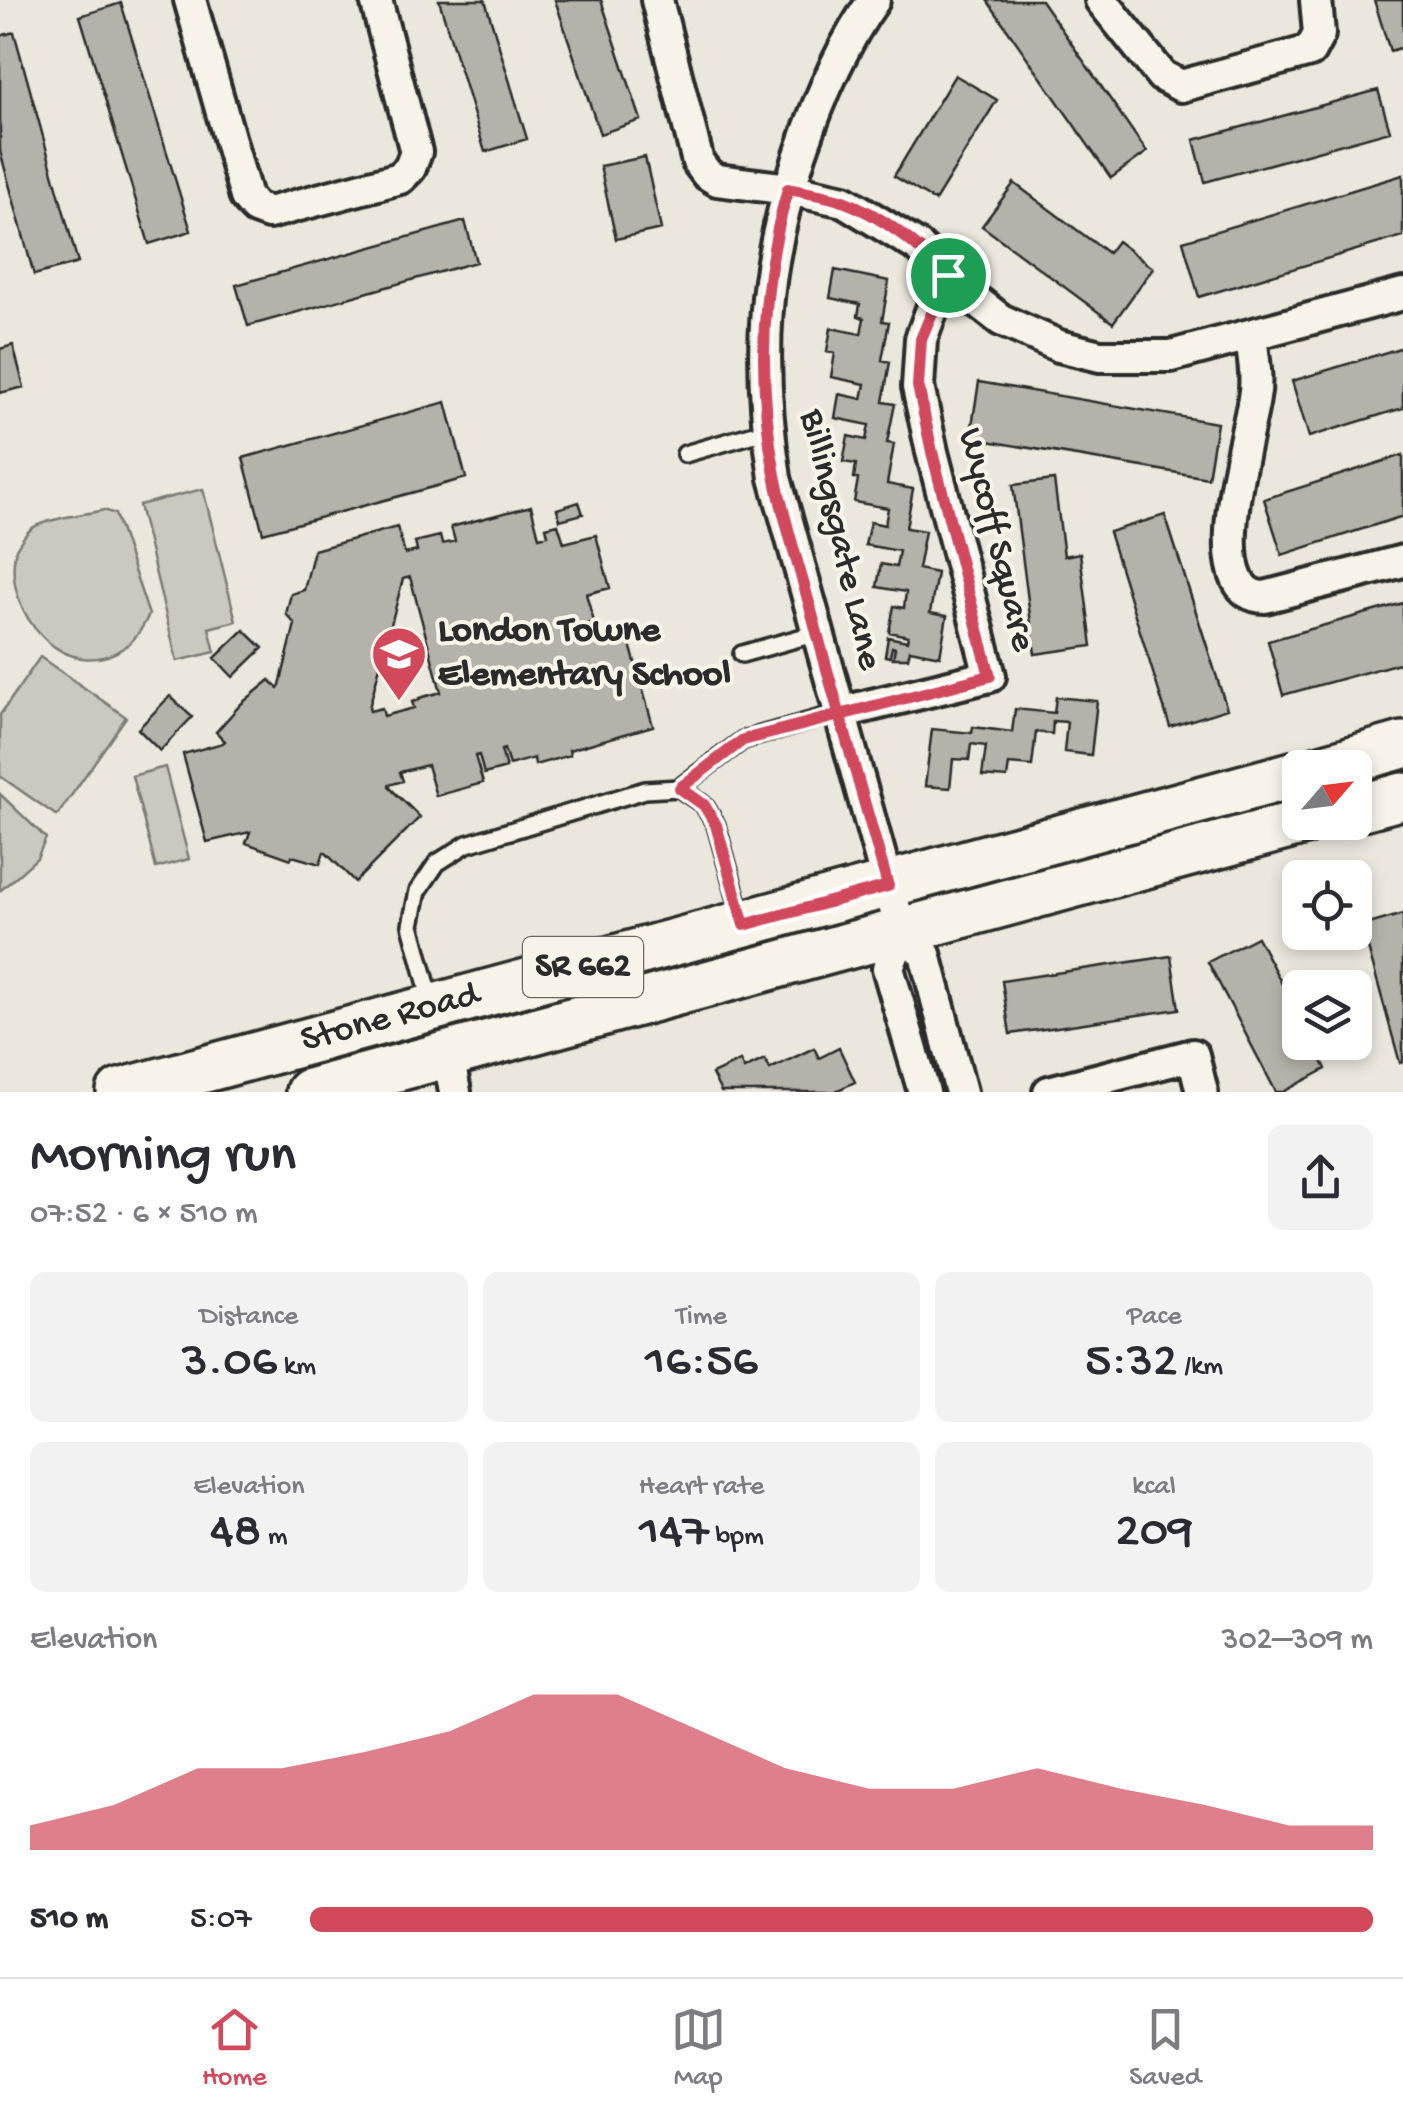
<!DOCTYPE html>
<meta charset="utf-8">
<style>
:root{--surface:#fff;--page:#f2f2f3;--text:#2b2b33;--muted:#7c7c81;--line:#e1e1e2;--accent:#d1495b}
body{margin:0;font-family:"Gochi Hand",sans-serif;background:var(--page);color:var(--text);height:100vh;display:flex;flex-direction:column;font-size:38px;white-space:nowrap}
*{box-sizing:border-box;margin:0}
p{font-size:32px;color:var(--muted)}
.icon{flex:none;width:55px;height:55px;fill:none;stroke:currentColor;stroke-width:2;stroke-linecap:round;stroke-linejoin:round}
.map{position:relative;height:1092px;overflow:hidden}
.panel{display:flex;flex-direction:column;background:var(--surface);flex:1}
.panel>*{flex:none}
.needle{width:65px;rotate:62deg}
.buttons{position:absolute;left:1282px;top:750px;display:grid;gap:20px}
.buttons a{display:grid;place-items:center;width:90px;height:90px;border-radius:15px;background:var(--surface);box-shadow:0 5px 15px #0003;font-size:50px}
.pin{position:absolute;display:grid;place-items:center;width:85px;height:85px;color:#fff;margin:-42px;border:5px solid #fff;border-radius:50%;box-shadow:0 2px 10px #0007}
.round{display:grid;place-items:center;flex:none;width:105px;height:105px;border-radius:15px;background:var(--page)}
.headline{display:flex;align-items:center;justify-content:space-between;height:170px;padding:0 30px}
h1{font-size:55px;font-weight:600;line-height:75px}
.metrics{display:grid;grid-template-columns:repeat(3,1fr);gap:15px;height:170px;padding:10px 30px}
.metrics div{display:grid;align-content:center;border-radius:15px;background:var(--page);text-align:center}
.metrics b{font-size:50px;font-weight:600}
.metrics small{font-size:28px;font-weight:400}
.metrics p{font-size:28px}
.chart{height:280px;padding:20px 30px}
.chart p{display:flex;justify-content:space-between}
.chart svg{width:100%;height:180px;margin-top:10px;fill:var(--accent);opacity:.7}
ul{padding:0 30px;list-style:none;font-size:32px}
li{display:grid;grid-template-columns:160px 120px 1fr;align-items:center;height:75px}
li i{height:25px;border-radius:12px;background:var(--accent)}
.dock{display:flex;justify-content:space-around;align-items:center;height:140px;border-top:2px solid var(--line);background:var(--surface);font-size:28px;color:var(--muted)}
.dock a{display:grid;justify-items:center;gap:5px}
.dock .on{color:var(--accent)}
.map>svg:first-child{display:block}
.green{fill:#cbc8bf;stroke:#7b7a75;stroke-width:2.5}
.building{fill:#b5b2ab;stroke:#2b2b2b;stroke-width:2.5;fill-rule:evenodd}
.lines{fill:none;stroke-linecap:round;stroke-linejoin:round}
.lane-casing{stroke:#2b2b2b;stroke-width:22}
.street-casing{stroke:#2b2b2b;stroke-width:38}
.primary-casing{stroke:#2b2b2b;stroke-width:52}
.lane{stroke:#f7f3e8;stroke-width:15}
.street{stroke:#f7f3e8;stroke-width:30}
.primary{stroke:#f7f3e8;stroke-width:45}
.route-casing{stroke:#fff;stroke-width:20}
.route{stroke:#d1495b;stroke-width:12}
.labels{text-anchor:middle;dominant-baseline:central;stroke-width:8;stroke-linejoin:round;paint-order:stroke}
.shield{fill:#f7f3e8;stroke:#686764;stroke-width:2.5}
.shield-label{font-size:35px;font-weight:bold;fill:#2b2b2b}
.street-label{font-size:38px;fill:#2b2b2b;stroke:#f7f3e8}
.poi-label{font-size:38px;font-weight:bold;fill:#2b2b2b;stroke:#f7f3e8;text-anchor:start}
</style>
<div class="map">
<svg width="1403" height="1092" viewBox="0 0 1403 1092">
<rect width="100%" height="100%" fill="#ebe7dd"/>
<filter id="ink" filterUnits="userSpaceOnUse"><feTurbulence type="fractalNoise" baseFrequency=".01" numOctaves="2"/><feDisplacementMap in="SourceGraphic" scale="20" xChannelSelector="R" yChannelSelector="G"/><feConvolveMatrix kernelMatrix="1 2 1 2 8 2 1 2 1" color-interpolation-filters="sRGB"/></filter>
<g filter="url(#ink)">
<!-- green -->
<path class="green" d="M203 489 236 621 209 628 215 652 177 661 139 505Z
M104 510 115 514 149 615C143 626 137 638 126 646 68 689 0 613 16 549 21 541 27 530 36 526 55 517 83 515 104 510Z
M40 657 126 717 57 816 0 776V715Z
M165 767 189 859 156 868 132 776Z
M0 794 46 838 37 858 0 891Z"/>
<!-- building -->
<path class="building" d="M439 0H485L527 139 485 152Z
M555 0H601L641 120 600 134Z
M987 0H1041L1147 152 1111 178Z
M1374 0H1403V47L1390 51Z
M121 3 191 231 149 244 80 16Z
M14 32 78 263 34 275 0 151V36Z
M955 75 997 100 935 201 894 176Z
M1378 90 1390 131 1205 182 1194 140Z
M645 157 661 229 616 239 600 166Z
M1403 175V236L1199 297 1183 241Z
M1014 183 1108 253 1117 241 1153 268 1113 323 982 226Z
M465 221 476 262 248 326 236 285Z
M835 270 889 281 882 321 889 322 882 360 890 362 883 402 895 404 887 443 894 444 887 484 913 489 906 528 925 531 918 569 937 573 930 613 947 616 940 656 910 650 908 658H893L895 648 892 647 890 657 885 656 888 637 907 641 908 636 889 632 894 606 904 608 906 592 877 587 881 564 896 567 899 551 865 545 870 522 885 525 888 508 854 502 858 479 854 478 856 464 843 462 848 436 866 440 869 425 835 418 839 394 862 399 865 384 831 377 835 353 827 351 831 328 861 334 864 318 858 316 860 304 830 298Z
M13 345 24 387 0 393V349Z
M1403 347V408L1309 437 1292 381Z
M979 382 1217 423 1208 478 970 438Z
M446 402 466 478 263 533 243 458Z
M1403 455V516L1282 555 1264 499Z
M1054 480 1064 556 1080 553 1092 646 1035 654 1013 485Z
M579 502 583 514 560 520 557 509Z
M531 506 539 537 548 535 546 527 558 524 564 543 596 535 610 588 586 594 594 622 567 630 571 645 626 630 653 726 569 750 570 755 535 765 534 758 509 765 504 749 501 750 506 768 484 774 479 755 475 756 483 783 436 796 427 765 400 772 403 781 389 785 390 788 420 817 355 882 326 853 324 852 320 864 292 856 291 859 246 843 250 832 207 842 183 754 223 743 225 741 216 732 241 704 270 680 278 688 280 685 295 624 286 614 291 594 304 590 314 550 397 527 405 554 417 551 415 542 440 536 442 544 455 541 451 527ZM410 577 441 692 419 698 420 700 412 702 414 708 384 716 382 708 370 711 369 708 403 579Z
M1165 515 1227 709 1170 727 1109 532Z
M1403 603V662L1283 695 1268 641Z
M244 630 263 648 233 677 215 658Z
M170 696 192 717 160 751 138 729Z
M1056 697 1097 701 1091 755 1064 752 1067 722 1053 721 1052 734 1036 732 1032 766 1009 764 1007 778 982 776 986 746 971 744 969 760 953 759 950 788 925 786 932 729 972 733 973 727 1012 732 1015 709 1054 713Z
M1403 914V1062L1400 1063 1362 926Z
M1257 937 1300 1018V1042H1313L1326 1069 1283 1092H1276L1208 962Z
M1171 956 1179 1009 1010 1034 1002 981Z
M814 1048 819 1058 839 1048 855 1082 834 1092H721L712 1074 740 1061 744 1069 765 1059 770 1069Z"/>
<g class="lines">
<!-- lane casing -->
<g class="lane-casing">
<path id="lane" d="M685 454 768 430
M742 654 817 633
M679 788 704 805 716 825 743 921
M432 1004 411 925 418 891 437 863 467 844 645 790 679 788 743 740 839 713"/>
</g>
<!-- street casing -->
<g class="street-casing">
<path id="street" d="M190 0 246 197 255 208 269 213 400 178 410 168 416 152 376 0
M657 0 698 162 707 174 717 180 789 189 844 201 919 247 965 292 1001 320 1059 346 1100 356H1171L1403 294
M874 0C841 46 819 99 801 152 762 267 757 358 775 478L888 885 902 932 925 954 961 1092
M1101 0 1162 76 1181 86 1310 51 1319 34 1316 0
M1251 336C1253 356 1258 378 1254 398 1249 436 1198 597 1265 597L1403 561
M839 713 990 676 932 452 918 387 921 339 943 280 948 275
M902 932 888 968 924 1092
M448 1055 455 1092
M1049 1092 1193 1055 1202 1092"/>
</g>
<!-- primary casing -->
<g class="primary-casing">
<g id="primary">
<path d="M1322 768 1403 745"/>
<path d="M1355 809 1403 796"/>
<path id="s1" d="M120 1092 1300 773"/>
<path d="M309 1092 1304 822"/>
</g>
</g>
<!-- lane -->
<use href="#lane" class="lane"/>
<!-- street -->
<use href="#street" class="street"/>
<!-- primary -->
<use href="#primary" class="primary"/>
</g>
</g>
<g class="lines" filter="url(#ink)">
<!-- route casing -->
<g class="route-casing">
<path id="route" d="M948 275 921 339 918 386 932 452 990 676 743 740 680 788 704 805 716 825 744 925 888 886C864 800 839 715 816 629 803 578 785 527 775 475 757 379 761 283 788 189 806 193 826 195 843 201 884 216 918 246 948 275"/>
</g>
<!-- route -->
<use href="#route" class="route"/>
</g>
<!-- icons -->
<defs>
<g id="school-pin" transform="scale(2.875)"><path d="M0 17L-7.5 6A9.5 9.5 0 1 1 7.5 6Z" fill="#d1495b" stroke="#f7f3e8"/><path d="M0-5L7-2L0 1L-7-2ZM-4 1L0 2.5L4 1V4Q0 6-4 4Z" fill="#fff"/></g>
</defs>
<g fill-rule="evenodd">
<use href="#school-pin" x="399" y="654"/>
</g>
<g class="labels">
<!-- shield labels -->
<rect class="shield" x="523" y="937" width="120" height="60" rx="8"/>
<g class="shield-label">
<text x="583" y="967">SR 662</text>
</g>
<!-- street labels -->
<g class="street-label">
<text transform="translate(839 540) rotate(77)">Billingsgate Lane</text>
<text transform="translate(995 540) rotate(76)">Wycoff Square</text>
<text stroke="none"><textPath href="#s1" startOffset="280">Stone Road</textPath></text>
</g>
<!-- poi labels -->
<g class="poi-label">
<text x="438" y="632">London Towne<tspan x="438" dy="44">Elementary School</tspan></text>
</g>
</g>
</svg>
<div class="buttons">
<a><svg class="needle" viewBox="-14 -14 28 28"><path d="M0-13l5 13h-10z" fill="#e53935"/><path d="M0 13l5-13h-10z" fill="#7c7c81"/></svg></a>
<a><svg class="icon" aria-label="locate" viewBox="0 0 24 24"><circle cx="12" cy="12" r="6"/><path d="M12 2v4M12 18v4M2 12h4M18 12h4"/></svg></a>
<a><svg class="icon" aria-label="layers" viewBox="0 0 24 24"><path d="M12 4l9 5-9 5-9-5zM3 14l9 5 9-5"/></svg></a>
</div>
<div class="pin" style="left:948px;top:275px;background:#1e9e55"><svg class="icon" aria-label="arrive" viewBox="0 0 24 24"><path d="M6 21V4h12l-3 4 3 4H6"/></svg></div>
</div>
<section class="panel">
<div class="headline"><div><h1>Morning run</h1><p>07:52 · 6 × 510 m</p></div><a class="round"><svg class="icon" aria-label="share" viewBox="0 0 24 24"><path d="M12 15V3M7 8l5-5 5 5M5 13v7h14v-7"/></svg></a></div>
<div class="metrics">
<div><p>Distance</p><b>3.06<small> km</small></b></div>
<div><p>Time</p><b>16:56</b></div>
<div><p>Pace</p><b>5:32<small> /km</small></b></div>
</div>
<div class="metrics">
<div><p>Elevation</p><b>48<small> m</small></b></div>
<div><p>Heart rate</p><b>147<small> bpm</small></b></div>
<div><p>kcal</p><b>209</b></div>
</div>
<div class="chart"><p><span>Elevation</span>302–309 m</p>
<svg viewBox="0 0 160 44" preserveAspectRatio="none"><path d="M0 44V38L10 33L20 24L30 24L40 20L50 15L60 6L70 6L80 15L90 24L100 29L110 29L120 24L130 29L140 33L150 38L160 38V44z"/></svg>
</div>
<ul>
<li><b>510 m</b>5:07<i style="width:100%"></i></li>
</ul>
</section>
<nav class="dock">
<a class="on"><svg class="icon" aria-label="home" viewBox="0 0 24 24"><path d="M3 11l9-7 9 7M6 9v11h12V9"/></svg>Home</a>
<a><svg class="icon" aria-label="map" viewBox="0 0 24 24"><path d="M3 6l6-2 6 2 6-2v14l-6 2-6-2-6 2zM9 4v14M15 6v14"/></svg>Map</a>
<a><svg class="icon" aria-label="saved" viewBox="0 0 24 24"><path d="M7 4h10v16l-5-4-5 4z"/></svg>Saved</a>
</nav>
